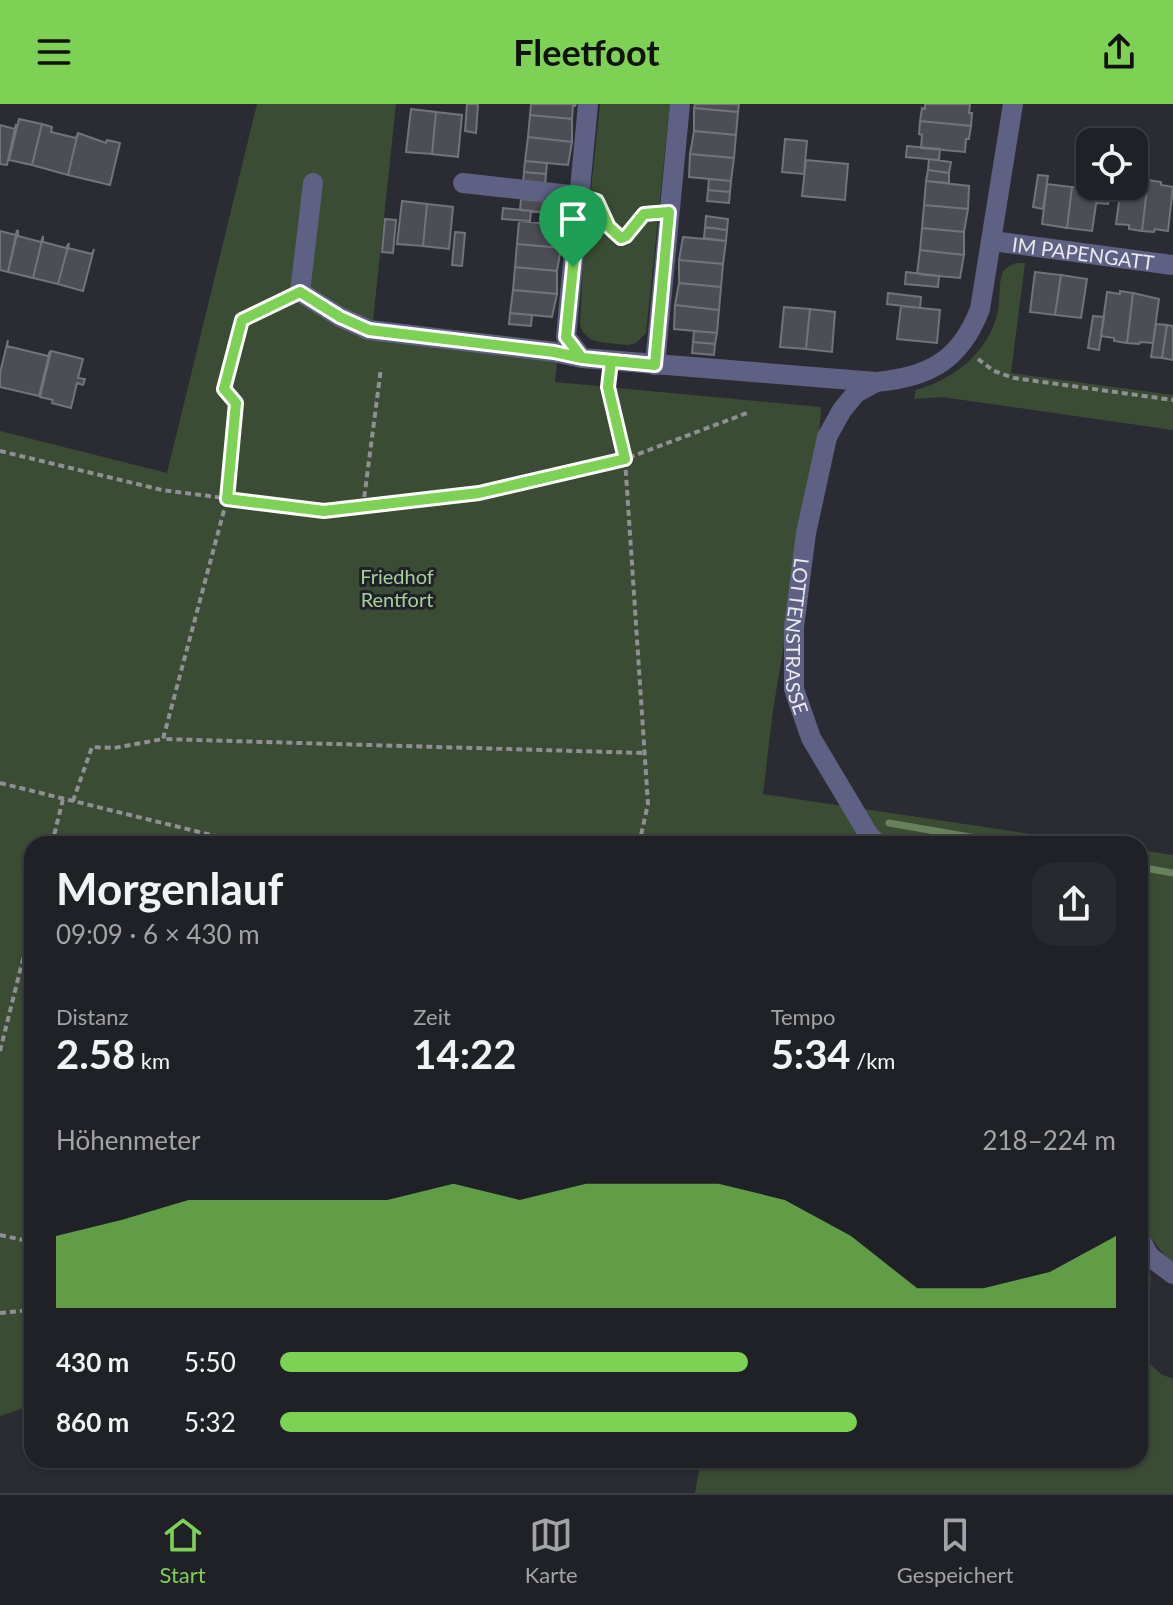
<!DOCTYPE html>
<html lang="de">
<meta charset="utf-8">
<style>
:root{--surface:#202126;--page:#28292e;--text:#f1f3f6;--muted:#a2a3a7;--line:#3d3e43;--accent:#7dd154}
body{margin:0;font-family:Lato,sans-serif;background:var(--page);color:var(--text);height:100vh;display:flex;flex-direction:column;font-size:30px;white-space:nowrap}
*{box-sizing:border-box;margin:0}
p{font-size:26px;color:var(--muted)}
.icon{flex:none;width:44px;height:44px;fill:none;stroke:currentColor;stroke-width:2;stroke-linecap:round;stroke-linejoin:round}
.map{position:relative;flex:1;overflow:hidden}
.panel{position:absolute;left:24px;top:732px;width:1124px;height:632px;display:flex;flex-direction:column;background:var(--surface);border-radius:24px;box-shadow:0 2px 6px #0004,0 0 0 2px var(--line)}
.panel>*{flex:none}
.tools{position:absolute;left:1076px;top:24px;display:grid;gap:16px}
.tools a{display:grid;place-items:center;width:72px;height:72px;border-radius:16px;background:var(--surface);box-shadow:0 2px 6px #0004,0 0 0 2px var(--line);font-size:40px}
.pin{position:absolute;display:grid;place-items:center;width:68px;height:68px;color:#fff;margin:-82px -34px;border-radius:50% 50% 50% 0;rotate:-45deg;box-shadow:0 0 8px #0007}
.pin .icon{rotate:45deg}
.round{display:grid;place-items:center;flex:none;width:84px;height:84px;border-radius:24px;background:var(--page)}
.overview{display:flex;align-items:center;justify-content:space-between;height:136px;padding:0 32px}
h1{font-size:44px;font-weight:700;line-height:60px}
.metrics{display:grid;grid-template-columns:repeat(3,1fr);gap:12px;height:136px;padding:8px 32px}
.metrics div{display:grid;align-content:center}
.metrics b{font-size:40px;font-weight:700}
.metrics small{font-size:22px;font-weight:400}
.metrics p{font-size:22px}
.chart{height:224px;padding:16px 32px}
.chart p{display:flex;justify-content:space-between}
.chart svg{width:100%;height:144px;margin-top:8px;fill:var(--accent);opacity:.7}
ul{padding:0 32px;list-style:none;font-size:26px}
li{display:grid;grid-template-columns:128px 96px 1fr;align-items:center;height:60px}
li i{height:20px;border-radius:10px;background:var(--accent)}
header{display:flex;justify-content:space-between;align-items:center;height:104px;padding:0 32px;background:var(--accent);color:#111;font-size:36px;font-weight:700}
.tab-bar{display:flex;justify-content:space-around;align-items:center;height:112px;border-top:2px solid var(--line);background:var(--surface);font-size:22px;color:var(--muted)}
.tab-bar a{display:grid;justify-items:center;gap:4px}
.tab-bar .on{color:var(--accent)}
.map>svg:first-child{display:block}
.green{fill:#3a4c33}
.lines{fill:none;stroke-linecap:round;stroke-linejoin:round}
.stream{stroke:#68815d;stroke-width:7}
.building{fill:#4c4d55;stroke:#72737b;stroke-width:2}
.path{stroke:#8f8f95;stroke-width:4;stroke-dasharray:6 4;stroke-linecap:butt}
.minor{stroke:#5e6183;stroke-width:20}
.route-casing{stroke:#fff;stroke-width:16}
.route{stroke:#7dd154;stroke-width:10}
.labels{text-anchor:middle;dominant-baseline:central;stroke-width:6;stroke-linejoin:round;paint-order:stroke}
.street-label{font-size:20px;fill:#e9e9ee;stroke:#212229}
.park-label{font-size:20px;fill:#a7d196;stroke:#212229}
</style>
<header><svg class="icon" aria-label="menu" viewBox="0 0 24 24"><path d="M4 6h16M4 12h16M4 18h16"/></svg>Fleetfoot<svg class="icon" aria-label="share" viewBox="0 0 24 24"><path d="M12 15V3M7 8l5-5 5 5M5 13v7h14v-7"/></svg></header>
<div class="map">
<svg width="1173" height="1389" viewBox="0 0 1173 1389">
<rect width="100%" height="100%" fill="#2b2c33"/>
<!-- green -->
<path class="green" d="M257 0H396L373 217 559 238 555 278 821 303 819 332 773 606 763 690 1098 740H32V1301L0 1312V327L167 369Z
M600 0H670L646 229 636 239 628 241 599 238 590 235 583 228 580 221 583 160Z
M1016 159H1025L1011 269 1173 291V326L942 293 914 295 916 286C955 275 989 248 998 207 1000 197 999 177 1002 170 1004 164 1011 161 1016 159Z
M1140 746 1173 751V1158C1158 1147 1147 1129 1140 1112Z
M1140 1152 1151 1173 1148 1211 1143 1245 1150 1260 1161 1270 1173 1275V1389H695L701 1356H1140Z"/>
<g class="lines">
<!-- stream -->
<path class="stream" d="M889 719 1010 740
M1140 763 1173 769"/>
</g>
<!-- building -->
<path class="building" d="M467 0H478L476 29 465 27Z
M531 0H576L575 2H573L572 15 530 11Z
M695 0H739L738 8 694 4Z
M925 0H970L969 9H972L971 22 920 17 922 4 925 5Z
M694 4 738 8 736 31 694 27Z
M411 5 436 8 432 50 406 48Z
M436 8 462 11 458 53 432 50Z
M530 11 572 15V38L528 33Z
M19 15 42 20 32 61 9 56Z
M920 17 971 22 969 35H966L965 48 921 44 922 31 919 30Z
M16 20 7 61 0 60V21L15 25Z
M42 20 52 23 51 28 76 34 78 29 68 71 32 61Z
M694 27 736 31 734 54 690 50Z
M78 29 106 39 107 36 120 39 110 81 68 71Z
M528 33 572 38 568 61 525 57Z
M785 35 807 37 804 70 782 68Z
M907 42 940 45 939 56 906 53Z
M690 50 734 54 731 77 689 73Z
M929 55 951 58 949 69 928 66Z
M806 56 848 60 845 96 802 92Z
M525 57 547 59 546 70 524 68Z
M928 66 949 69V79L926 77Z
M524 68 546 70 545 81 523 79Z
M1038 71 1048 72 1043 105 1033 103Z
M709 75 731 77 730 88 708 86Z
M1136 75 1148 76 1142 127 1129 125V121L1116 120 1121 82H1134Z
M1148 76 1161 78V81L1173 83 1168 127 1155 125 1154 128 1142 127Z
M926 77 969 82 968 105 924 101Z
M1047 80 1072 83 1067 124 1042 120Z
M1099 82H1111L1108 100 1097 99Z
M1072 83 1098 87 1092 127 1067 124Z
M708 86 730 88 729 99 707 97Z
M521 95 543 97 542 108 520 106Z
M402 97 427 100 423 142 397 140Z
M427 100 453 103 449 145 423 142Z
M924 101 968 105 964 128 922 124Z
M503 104 531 107 530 117 502 115Z
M706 112 728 115 727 126 705 123Z
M385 115 396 116 393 149 382 148Z
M519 117 561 121V144L517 140Z
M705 123 727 126 726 137 704 134Z
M922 124 964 128V151L920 146Z
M17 126 8 168 0 166V127L16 131Z
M18 126V132L41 138 43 132 33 174 8 168Z
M455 128 465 129 462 162 452 161Z
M43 132V138L66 144 69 139 58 180 33 174Z
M683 133 726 137 723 160 679 156Z
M69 139 68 144 92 150 94 145 83 187 58 180Z
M517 140 561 144 557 167 515 163Z
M920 146 964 151 960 174 917 170Z
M679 156 723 160 721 183 679 179Z
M515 163 557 167V190L513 186Z
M906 168 939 172 938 183 905 180Z
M1035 168 1061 171 1055 211 1030 208Z
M1061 171 1087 175 1081 214 1055 211Z
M679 179 721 183 719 206 675 201Z
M513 186 557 190 552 213 510 209Z
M1120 187 1133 189 1127 239 1114 237V234L1101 232 1107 188 1120 190Z
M888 189 921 193 920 204 887 200Z
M1133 189 1159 195 1153 239 1140 238 1139 240 1127 239Z
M675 201 719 206 717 229 674 225Z
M901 202 940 206 937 239 897 235Z
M784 203 810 205 806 245 780 243Z
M810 205 835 208 832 248 806 245Z
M510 209 532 211 531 222 509 220Z
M1093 212 1104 213 1099 246 1088 244Z
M1156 220 1167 221 1162 254 1151 253Z
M1167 221 1173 222V256L1162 254Z
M694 227 717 229 715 240 693 238Z
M8 236 7 242 48 252 50 247 39 292 0 283V269Z
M693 238 715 240 714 251 692 249Z
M51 247 83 255 78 274 85 275 83 281 77 279 71 304 52 299 53 296 40 293Z"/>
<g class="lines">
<!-- path -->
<path class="path" d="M602 106 609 123 621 134 626 132 644 110H647
M280 198 242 216 224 285 236 299 227 395 163 635 644 649
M978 255 994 267 1014 274 1173 296
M609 278 608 283 625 355 648 700 639 740
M0 347 162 386 324 407 479 389 625 355 747 309
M363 403 381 264
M0 679 248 740
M73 697 92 643 114 644 163 635
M52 740 63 695
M0 947 32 819
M0 1131 32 1138
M0 1209 32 1206"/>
<!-- minor -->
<g class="minor">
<path d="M588 0 566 233 582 254 876 278C929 273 960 257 980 205L1013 0"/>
<path d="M313 79 300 188 340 213 369 226 554 248 582 254"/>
<path d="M463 79 580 92"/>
<path id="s1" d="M992 137 1173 161"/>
<path d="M655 261 680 0"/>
<path id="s2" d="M876 278 856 289 842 306 827 333 806 429 794 523V585L811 634 870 733 879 740"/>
<path d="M1140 1135 1149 1152 1173 1170"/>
</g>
</g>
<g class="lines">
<!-- route casing -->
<g class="route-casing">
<path id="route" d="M573 163 566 233 582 254 611 257 608 283 625 355 479 389 324 407 227 395 236 299 224 285 242 216 300 188 340 213 369 226 554 248 582 254 655 261 669 108 644 110 626 132 621 134 609 123 597 97 580 92 573 163"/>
</g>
<!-- route -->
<use href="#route" class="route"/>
</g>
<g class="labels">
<!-- street labels -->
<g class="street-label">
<text stroke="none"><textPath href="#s1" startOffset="92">IM PAPENGATT</textPath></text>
<text stroke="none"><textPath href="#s2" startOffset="278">LOTTENSTRASSE</textPath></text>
</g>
<!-- park labels -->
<g class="park-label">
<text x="397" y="472">Friedhof<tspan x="397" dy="23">Rentfort</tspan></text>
</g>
</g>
</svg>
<div class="tools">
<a><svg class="icon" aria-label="locate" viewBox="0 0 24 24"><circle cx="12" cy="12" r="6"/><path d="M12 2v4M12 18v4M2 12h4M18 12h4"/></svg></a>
</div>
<div class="pin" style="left:573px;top:163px;background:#1e9e55"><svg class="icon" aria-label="arrive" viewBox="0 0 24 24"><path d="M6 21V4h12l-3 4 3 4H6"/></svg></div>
<section class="panel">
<div class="overview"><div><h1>Morgenlauf</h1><p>09:09 · 6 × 430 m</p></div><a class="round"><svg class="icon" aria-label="share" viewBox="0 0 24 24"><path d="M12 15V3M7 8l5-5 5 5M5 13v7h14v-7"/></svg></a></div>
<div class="metrics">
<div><p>Distanz</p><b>2.58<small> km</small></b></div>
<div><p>Zeit</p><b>14:22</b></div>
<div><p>Tempo</p><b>5:34<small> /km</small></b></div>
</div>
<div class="chart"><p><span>Höhenmeter</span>218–224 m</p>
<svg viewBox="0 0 160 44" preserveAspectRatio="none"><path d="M0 44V22L10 17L20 11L30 11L40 11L50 11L60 6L70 11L80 6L90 6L100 6L110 11L120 22L130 38L140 38L150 33L160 22V44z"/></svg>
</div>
<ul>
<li><b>430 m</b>5:50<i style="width:56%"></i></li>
<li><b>860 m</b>5:32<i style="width:69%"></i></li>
</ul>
</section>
</div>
<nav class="tab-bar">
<a class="on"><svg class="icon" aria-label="home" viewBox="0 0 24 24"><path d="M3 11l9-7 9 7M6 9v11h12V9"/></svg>Start</a>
<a><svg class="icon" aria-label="map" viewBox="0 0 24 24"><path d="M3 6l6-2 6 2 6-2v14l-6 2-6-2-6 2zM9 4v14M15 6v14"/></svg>Karte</a>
<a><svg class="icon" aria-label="saved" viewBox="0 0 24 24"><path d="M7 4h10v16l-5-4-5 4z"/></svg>Gespeichert</a>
</nav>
